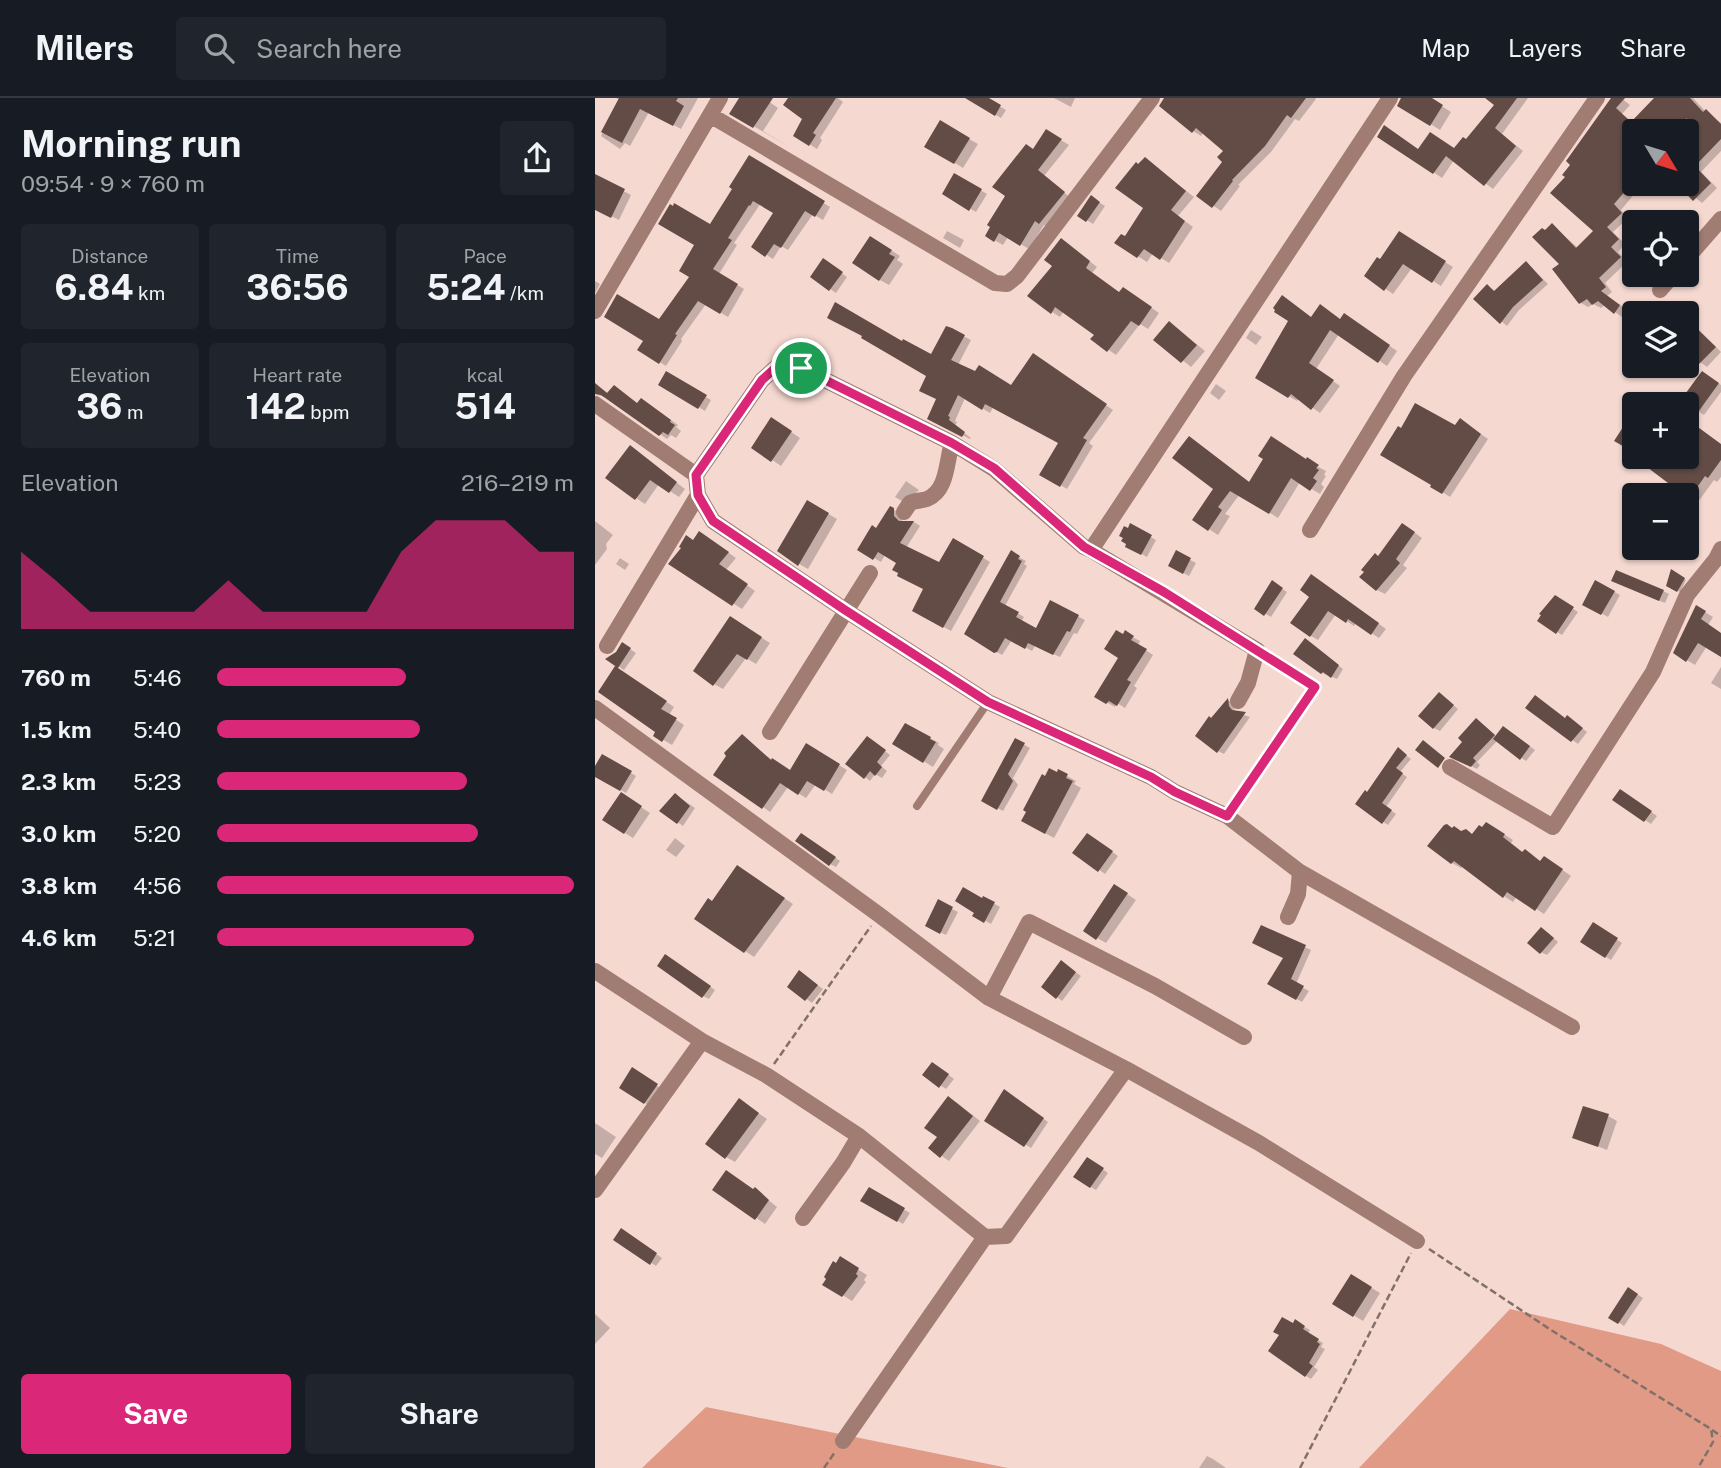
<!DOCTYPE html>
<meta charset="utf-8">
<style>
:root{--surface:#171b24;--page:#20242c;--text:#f1f3f6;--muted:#9ea1a6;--line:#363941;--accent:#db2777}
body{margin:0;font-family:"Public Sans",sans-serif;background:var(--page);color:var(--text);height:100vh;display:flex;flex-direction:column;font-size:26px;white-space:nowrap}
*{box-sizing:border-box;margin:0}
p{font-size:23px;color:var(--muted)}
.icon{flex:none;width:38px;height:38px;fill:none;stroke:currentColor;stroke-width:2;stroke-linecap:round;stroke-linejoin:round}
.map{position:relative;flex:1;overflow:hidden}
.side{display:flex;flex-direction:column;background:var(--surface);width:595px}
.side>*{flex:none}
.needle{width:46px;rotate:128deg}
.buttons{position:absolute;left:1027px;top:21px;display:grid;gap:14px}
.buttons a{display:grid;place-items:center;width:77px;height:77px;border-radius:7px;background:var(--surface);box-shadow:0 2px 5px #0004;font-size:35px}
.pin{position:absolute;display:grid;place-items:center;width:60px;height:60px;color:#fff;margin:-30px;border:4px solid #fff;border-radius:50%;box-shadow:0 2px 7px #0007}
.round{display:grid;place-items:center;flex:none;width:74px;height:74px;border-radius:7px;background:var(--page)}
.headline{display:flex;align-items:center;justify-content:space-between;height:119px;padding:0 21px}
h1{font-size:38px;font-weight:700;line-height:52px}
.metrics{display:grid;grid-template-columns:repeat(3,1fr);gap:10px;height:119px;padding:7px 21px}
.metrics div{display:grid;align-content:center;border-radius:7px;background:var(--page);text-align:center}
.metrics b{font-size:35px;font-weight:700}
.metrics small{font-size:19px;font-weight:400}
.metrics p{font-size:19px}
.chart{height:196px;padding:14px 21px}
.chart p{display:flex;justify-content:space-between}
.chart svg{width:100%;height:126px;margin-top:7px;fill:var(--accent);opacity:.7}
.action{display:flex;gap:14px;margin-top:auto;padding:14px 21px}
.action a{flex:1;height:80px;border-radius:7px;background:var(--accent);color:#fff;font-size:28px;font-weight:700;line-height:80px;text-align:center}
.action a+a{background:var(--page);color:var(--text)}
ul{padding:0 21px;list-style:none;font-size:23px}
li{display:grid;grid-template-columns:112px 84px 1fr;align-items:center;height:52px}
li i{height:18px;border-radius:9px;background:var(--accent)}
header{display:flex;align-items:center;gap:42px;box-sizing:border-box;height:98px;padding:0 35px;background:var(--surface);border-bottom:2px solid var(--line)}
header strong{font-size:33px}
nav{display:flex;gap:38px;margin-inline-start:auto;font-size:24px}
.search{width:490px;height:63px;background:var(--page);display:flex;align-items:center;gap:18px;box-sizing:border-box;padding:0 24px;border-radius:7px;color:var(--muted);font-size:26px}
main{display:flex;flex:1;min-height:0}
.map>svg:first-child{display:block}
.green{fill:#e09a86}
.shadow{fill:#0003}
.building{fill:#634c45}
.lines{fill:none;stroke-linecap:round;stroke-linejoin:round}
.path{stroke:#82706a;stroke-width:2.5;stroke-dasharray:7 3.5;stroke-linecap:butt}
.service{stroke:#a07c72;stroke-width:8}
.minor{stroke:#a07c72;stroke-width:16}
.route-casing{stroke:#fff;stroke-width:14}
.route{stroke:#db2777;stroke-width:9}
</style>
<header>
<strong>Milers</strong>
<div class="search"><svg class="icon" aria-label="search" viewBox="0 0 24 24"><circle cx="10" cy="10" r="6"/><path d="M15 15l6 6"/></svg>Search here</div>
<nav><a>Map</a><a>Layers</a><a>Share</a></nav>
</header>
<main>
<section class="side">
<div class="headline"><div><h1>Morning run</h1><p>09:54 · 9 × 760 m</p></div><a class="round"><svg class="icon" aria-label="share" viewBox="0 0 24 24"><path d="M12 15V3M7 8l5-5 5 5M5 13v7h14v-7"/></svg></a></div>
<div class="metrics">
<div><p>Distance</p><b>6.84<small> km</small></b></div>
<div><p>Time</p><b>36:56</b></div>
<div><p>Pace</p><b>5:24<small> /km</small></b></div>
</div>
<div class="metrics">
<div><p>Elevation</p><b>36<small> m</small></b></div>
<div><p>Heart rate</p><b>142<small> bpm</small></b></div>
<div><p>kcal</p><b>514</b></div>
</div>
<div class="chart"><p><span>Elevation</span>216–219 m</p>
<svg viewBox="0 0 160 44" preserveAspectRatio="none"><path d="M0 44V17L10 27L20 38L30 38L40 38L50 38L60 27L70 38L80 38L90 38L100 38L110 17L120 6L130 6L140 6L150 17L160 17V44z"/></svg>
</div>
<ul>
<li><b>760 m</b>5:46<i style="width:53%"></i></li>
<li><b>1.5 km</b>5:40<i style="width:57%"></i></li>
<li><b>2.3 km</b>5:23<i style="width:70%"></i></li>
<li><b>3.0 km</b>5:20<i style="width:73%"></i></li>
<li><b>3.8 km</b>4:56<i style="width:100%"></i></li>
<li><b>4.6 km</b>5:21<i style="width:72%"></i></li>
</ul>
<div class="action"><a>Save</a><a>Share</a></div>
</section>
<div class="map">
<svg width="1126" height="1370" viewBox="0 0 1126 1370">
<rect width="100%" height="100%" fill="#f5d9d1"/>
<!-- green -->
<path class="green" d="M915 1211 1066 1246 1126 1273V1370H764Z
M111 1309 413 1370H47Z"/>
<!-- shadow -->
<path class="shadow" d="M21 0H103L86 31 54 14 35 48 30 45 25 51 6 38 25 2Z
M146 0H169L183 10 168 33 196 50 136 15Z
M195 0H243L248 4 225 40 227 42 222 51 200 37 210 20Z
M380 0H391L411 12 406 20 378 3Z
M459 0H480L476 9Z
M571 0H720L721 1 704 23 700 21 676 54 643 87 645 88 626 113 603 97 629 64 631 53 609 34 606 38 598 33Z
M809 0H834L856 14 845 32 805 7Z
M893 0H933L907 36 928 53 898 91 859 62 847 80 784 38 824 53 860 52 871 43 902 7Z
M1019 0H1026L1035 7 1027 16 1038 25 1061 0H1098L1111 14 1126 25V53L1106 74 1122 90 1107 105 1084 86H1092V33H1040L1038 82 1040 86 1046 88 1026 112 1033 120 1018 134 1030 146 1023 154 1032 164 1010 185 1017 194 1012 198 1032 212 1027 219 1010 207 1006 210 998 206 993 209 986 205 951 134 957 127 983 150 1000 133 972 79Z
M346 25 383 46 368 70 332 48Z
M451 33 474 47 449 78 476 100 453 129 449 127 434 151 413 139 408 147 392 138Z
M155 60 235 109 228 122 218 116 193 152 186 148 178 161 158 148 181 114 166 105 139 145 142 147 124 176 149 191 133 219 111 206 86 241 87 243 71 268 45 252 96 178 115 128 140 90Z
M551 61 599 99 583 118 598 129 574 165 558 155 552 164 522 145 531 141 551 110 544 68Z
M360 77 392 96 381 114 349 96Z
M0 78 36 97 24 122 0 110Z
M497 100 510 108 498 126 484 117Z
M352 133 369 142 365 150 348 140Z
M812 140 858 169 846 188 817 170 798 196 771 177Z
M285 145 305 158 302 162 308 166 294 187 285 182Z
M474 147 502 169 497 175 525 196H536L564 215 553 231 545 226 521 257 498 241 501 236 469 213 465 219 457 214Z
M932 165 953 186 924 212 912 228 880 201 892 188 901 194Z
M234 166 252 179 241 195 217 179Z
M0 183 5 186 0 195Z
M1077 209 1085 213 1087 215H1070Z
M1092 220 1126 254 1112 269 1101 261 1094 267 1092 266Z
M718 221 757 222 802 253 792 268 744 236 721 271 745 288 725 315 704 300 702 303 662 280Z
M575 225 610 253 596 269 561 241Z
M356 232 376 242 363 267 416 289 446 262 518 312 494 345 498 348 472 391 447 376 465 345 398 309 395 315 370 300 360 323 362 324 360 328 376 340 375 341 334 320 343 301 333 277 308 245 337 259Z
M656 232 667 239 661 247 651 240Z
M71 275 116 302 110 313 65 286Z
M1113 278 1126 287V294L1109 317 1088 303Z
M0 286 14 296 43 306H54L83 327 81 329 86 333 81 340 76 337 72 341 13 300 0 296Z
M621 286 631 293 624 302 615 295Z
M1092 323 1126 347V379L1122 384 1119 382 1103 404 1049 359H1092Z
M186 327 205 340 186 368 158 349Z
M873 327 893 341 855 399 838 388 861 329Z
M595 340 656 385 712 363 731 373 729 377 731 378 726 386 729 389 725 396 705 384 683 420 645 396 630 416 635 418 623 437 600 422 620 390Z
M35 349 90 391 84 399 64 386 50 406 41 400Z
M311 383 324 392 310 405 300 399Z
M213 404 242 421 213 471 204 466Z
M296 410 306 416 307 425 319 424 325 428 311 450 344 467 359 442 395 464 356 533 319 513 330 491 303 465 290 457 286 464 264 451 282 432Z
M0 423 18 437 11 446 12 451 0 467Z
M536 428 561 442 552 459 532 448Z
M816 432 827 440 808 467 812 470 790 496 782 492 784 459Z
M1034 436 1040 438V449L1031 444Z
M113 440 141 460 131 472 160 493 147 511 76 466 99 443Z
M1041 450H1067L1071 452 1067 461Z
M416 455 431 463 429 466 432 468 410 508 429 519 426 524 442 532 456 504 490 522 482 536 479 535 465 559 440 548 437 553 417 542 407 557 371 536Z
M582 455 601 465 594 478 575 468Z
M25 460 34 466 30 472 21 466Z
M1077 474 1091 482 1085 494 1073 487Z
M724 483 791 531 784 540 761 525 759 528 741 516 723 542 716 538V498Z
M1001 484 1025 497 1013 519 989 506Z
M678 485 692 494 676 519 661 510Z
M1024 486 1068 493 1074 496 1070 505Z
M960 499 983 514 967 537 944 523Z
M1102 509 1118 519 1113 527 1126 536V557L1112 548 1100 567 1080 555Z
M145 526 175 545 161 566 151 560 128 591 119 586Z
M530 535 545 543 543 547 558 557 539 588 542 590 530 610 522 605 520 609 502 599 525 559Z
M715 545 748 571 742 581 727 575Z
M27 546 41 555 29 572 13 561 22 555Z
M1126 569V591L1116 585Z
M29 575 79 609 74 617 89 627 77 647 60 637 63 633Z
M850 600 863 611 845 633 839 630Z
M633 602 638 605 640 614 655 619 629 656 623 653 617 622Z
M971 622 978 623 992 634 983 646 965 633Z
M887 626 902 639 914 633 940 652 931 663 902 643 882 664 885 667 882 671 857 658Z
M311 627 344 645 343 647 349 651 338 669 299 645Z
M148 639 178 663 196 674 212 648 252 672 237 696 221 686 211 700 193 689 175 714 168 709Z
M421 642 435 650 418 680 423 687 408 713 388 702Z
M278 644 295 657 286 668 292 673 287 680 280 676 275 683 270 679Z
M808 655 816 661 805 674 812 679 791 709 801 716 793 727 788 724 772 696Z
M8 658 41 678 31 695 0 677V671Z
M472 678 481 683 479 686 486 690 459 740 428 723Z
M1031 696 1062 718 1056 726 1020 702Z
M81 697 100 710 88 728 67 713Z
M35 702 55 715 38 740 30 735Z
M895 727 918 742 916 745 929 755 951 770 959 766 976 778 949 816 922 798 918 804 909 798 868 768 866 770 857 765 835 748 867 734 878 738Z
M80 740 90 748 81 759 71 752Z
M212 740 245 763 241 769 235 766Z
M498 740 523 758 510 776 480 755Z
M151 774 198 806 159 859 101 820Z
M529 794 541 802 511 845 502 840Z
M389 800 405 809 396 826 380 817Z
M343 804 363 814 351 837 332 828Z
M998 826 1027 845 1016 862 987 844Z
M667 829 716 852 701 886 714 893 707 904 675 885 690 860Z
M952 834 963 844 952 857 946 854Z
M76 862 120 892 114 901 108 898Z
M472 868 486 878 467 903 462 899Z
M210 878 228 891 217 905 194 888Z
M343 969 359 981 351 991 329 977Z
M37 972 67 991 55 1008 26 989Z
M415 997 453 1024 436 1050 392 1023Z
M361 1004 385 1023 354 1063 335 1050 344 1039Z
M153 1008 172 1021 140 1064 131 1059Z
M1013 1018 1022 1023 1012 1052 979 1039Z
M0 1025 21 1039 7 1060 0 1056Z
M498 1064 513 1075 501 1092 496 1089Z
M160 1091 182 1109 170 1126 120 1092Z
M274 1091 315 1115 308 1126 268 1102Z
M32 1136 67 1160 61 1168 20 1141Z
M246 1161 272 1177 269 1182 271 1184 257 1203 230 1186Z
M757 1178 785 1195 768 1223 740 1206Z
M1034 1191 1048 1200 1029 1228 1016 1219Z
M0 1216 15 1230 0 1246Z
M701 1224 715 1232 713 1236 728 1245 726 1249 730 1251 719 1269 723 1272 716 1281 711 1278 686 1237Z
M612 1358 618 1361 631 1370H604Z"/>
<!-- building -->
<path class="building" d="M24 0H83L81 3 89 8 78 28 45 11 27 45 6 34Z
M144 0H178L158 30 134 16Z
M193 0H241L218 35 221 37 214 48 198 38 207 21 188 7Z
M370 0H394L406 7 400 18Z
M569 0H711L696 20 692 17 670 48 637 82 638 83 617 110 601 98 627 64 622 59 628 53 601 30 597 35 564 8Z
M806 0H837L848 7 835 28 802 8Z
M890 0H922L900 30 921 48 889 88 851 58 838 76 782 39 789 27 823 51 835 34 859 50 868 39 871 41 899 7Z
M1016 0H1030L1021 10 1036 24 1059 0H1095L1108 14 1111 11 1126 26V41L1100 68 1116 85 1098 103 1082 86H1092V20L1079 33H1040V71L1032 77 1039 83 1019 106 1027 115 1012 129 1024 141 1016 149 1026 159 1004 180 1011 189 1006 193 1025 207 1019 216 1003 203 997 207 992 201 984 206 957 171 964 166 937 139 947 130 950 132 957 125 981 150 998 133 955 95 970 79 967 77 975 67 971 63Z
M345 22 375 40 359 66 329 49Z
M451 31 467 41 443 72 470 94 444 126 440 123 425 148 404 135 399 144 390 138 395 129 392 127 410 98 397 89 431 46 438 51Z
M154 57 230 103 220 119 210 113 186 150 179 146 170 159 156 149 178 115 158 103 155 108 154 107 133 140 137 142 118 171 143 186 125 216 103 203 80 236 82 237 64 266 42 252 48 243 9 219 22 196 64 221 94 179 84 173 99 147 63 126 75 106 78 108 79 105 115 126 137 91 134 89Z
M550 59 591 93 576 112 590 123 565 162 549 151 542 160 519 145 526 136 530 138 548 110 520 90 541 64 543 66Z
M359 75 387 91 374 113 347 96Z
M0 76 30 91 16 120 0 112Z
M496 97 505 104 491 124 482 118Z
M804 133 851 163 837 185 808 166 789 193 769 178 782 159 785 161Z
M275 138 297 152 294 156 300 159 284 183 257 165Z
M466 140 495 163 491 170 524 194 528 189 557 209 544 228 536 223 512 254 495 241 499 237 460 209 456 216 432 198 457 168 449 162Z
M228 160 248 174 234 193 215 179Z
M931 163 948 182 918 209 905 226 878 201 892 186 899 193Z
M687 197 716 219 725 206 745 221 749 215 795 247 783 265 735 232 714 265 739 282 716 312 696 296 693 300 660 280 693 223 679 214 680 212 678 210Z
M240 204 307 243 308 241 336 256 351 228 357 230 370 237 356 262 380 273 384 267 416 287 438 255 512 306 488 340 492 342 465 389 444 377 463 345 390 306 387 312 363 297 353 318 355 319 354 322 370 334 367 339 332 321 341 301 324 293 331 278 266 240 267 238 232 220Z
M1092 221 1121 249 1104 266 1092 255Z
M574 223 602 247 586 265 558 242Z
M71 273 112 297 103 311 63 287Z
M1107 273 1124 285 1096 324 1126 346V362L1113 380 1110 378 1094 401 1048 366 1054 359H1092V306L1085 303Z
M0 285 12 295 19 287 42 305 46 300 76 322 75 324 80 327 73 337 68 334 64 338 6 297 0 296Z
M820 305 860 327 865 320 886 336 847 396 835 389 836 387 785 357 803 328 806 330Z
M176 319 197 333 176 364 156 350Z
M1030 326 1040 332V355L1019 343Z
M594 338 654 384 668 361 663 358 676 338 711 361 712 359 724 367 721 370 724 372 718 380 722 383 715 393 696 380 674 416 635 393 623 409 627 412 613 433 597 422 618 391 577 360Z
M35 347 82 384 74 395 55 382 40 402 10 380Z
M212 402 234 415 203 468 182 453Z
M295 408 299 410V418L304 423H319L305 445 344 464 358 440 389 458 348 530 317 513 328 491 302 478 303 475 297 472 301 465 283 454 278 462 262 452 277 427 281 430Z
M535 425 557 437 546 457 530 449 531 446 526 443 528 440 524 438 529 428 533 430Z
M807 425 820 434 801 461 805 465 781 493 764 479 769 474 766 472 780 455 783 458Z
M104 433 134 454 124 466 153 486 137 508 73 466 86 450 84 449 91 437 98 442Z
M416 452 425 458 423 461 427 463 405 504 424 514 421 519 441 530 455 502 484 517 475 534 472 533 458 557 433 545 430 551 410 540 402 554 399 555 369 536Z
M581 452 596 460 588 476 573 468Z
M1076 471 1090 480 1082 494 1071 488Z
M1021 472 1069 492 1064 503 1016 483Z
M716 476 784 525 776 537 753 521 751 525 733 513 715 539 695 525 714 499 705 492Z
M677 482 688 490 669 518 659 511Z
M1000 482 1020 493 1006 517 987 507Z
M960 497 979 509 961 536 942 523 946 517 944 516Z
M1101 507 1111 513 1106 521 1126 535V559L1103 545 1091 564 1078 555Z
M135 518 167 539 152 562 142 556 118 588 98 573Z
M521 532 528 536 530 532 539 538 536 542 552 551 532 582 536 584 522 608 514 603 511 606 499 599 523 560 509 551Z
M710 540 744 567 736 580 728 574 726 576 698 556Z
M27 544 36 550 23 570 10 561 21 554Z
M20 568 72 603 66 611 82 620 67 644 58 638 60 634 3 594Z
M844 594 859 607 838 631 823 618Z
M940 597 970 620 972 617 988 630 976 644 930 610Z
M633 600 634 608 637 612 651 614 622 655 600 638 614 618 616 620Z
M881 620 900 637 878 660 881 663 876 669 854 659 867 644 863 640Z
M310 625 336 639 335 641 341 644 328 665 297 646Z
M908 628 935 648 925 662 898 641Z
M147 636 176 662 177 660 195 672 211 645 245 666 229 693 212 683 203 697 185 685 167 711 118 677 131 658 129 655Z
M272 638 291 652 282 664 287 669 280 678 275 673 269 681 250 666Z
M420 640 430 645 413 676 418 683 402 712 386 703Z
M828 642 850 660 843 670 820 652Z
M803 649 812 657 801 670 808 675 787 705 797 712 787 726 760 706 770 692 772 694Z
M7 656 37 673 25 693 0 679V668Z
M454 670 462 674 463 671 473 676 471 680 478 683 450 736 426 723 431 714 428 712 447 676 450 678Z
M1025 691 1057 713 1049 724 1017 702Z
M26 694 47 708 29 736 7 722Z
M80 695 95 708 82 726 64 713Z
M891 724 910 736 908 739 927 754 930 751 945 763 949 758 968 771 940 813 912 794 908 800 859 763 856 766 832 748 849 727 852 726 857 730 859 728 866 733 871 731 877 736 884 727 887 729Z
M206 735 241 759 234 768 200 743Z
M492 735 518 753 503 774 477 755Z
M142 767 190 800 149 855 99 821 113 800 117 803Z
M519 786 533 795 501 842 488 833Z
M368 789 387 800 388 798 400 804 389 825 377 818 379 815 360 803Z
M343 801 358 809 345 836 330 828Z
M998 824 1023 840 1010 860 985 844Z
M666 827 711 847 696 881 709 888 701 902 672 886 688 860 657 845Z
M946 829 959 840 945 856 932 845Z
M70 856 116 888 107 900 62 868Z
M466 862 481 874 461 901 446 889Z
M204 872 223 887 210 903 192 889Z
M337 964 354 976 344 990 327 977Z
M37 969 63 986 49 1006 24 990Z
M409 991 449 1020 429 1049 389 1023Z
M353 998 378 1018 345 1060 333 1050 342 1039 329 1030Z
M144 1000 164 1015 130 1061 110 1046Z
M988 1008 1014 1016 1003 1049 977 1040Z
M492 1059 509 1070 495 1090 478 1079Z
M131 1072 158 1091 160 1089 174 1102 160 1122 117 1092Z
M274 1089 310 1110 302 1124 265 1103Z
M26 1130 62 1155 55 1167 18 1142Z
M245 1158 264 1170 261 1176 263 1178 247 1199 227 1187 231 1181 229 1179 238 1163 241 1165Z
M756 1176 777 1189 758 1219 737 1206Z
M1033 1189 1043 1196 1023 1226 1013 1220Z
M687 1219 698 1225 700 1221 710 1228 708 1231 724 1241 722 1244 725 1246 714 1265 718 1268 710 1279 673 1253 684 1237 678 1234Z"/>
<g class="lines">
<!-- path -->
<path class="path" d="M640 706 720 589 674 559
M179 966 276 828
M834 1151 956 1232 1116 1331 1118 1344 1103 1370
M1117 1332 1126 1338
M229 1370 240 1354
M705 1370 816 1155"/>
<!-- service -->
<path class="service" d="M322 708 393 604"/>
<!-- minor -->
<path class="minor" d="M115 17 400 185 412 186 422 178 557 0
M1092 160 1126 121
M1065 192 1078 177
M0 213 125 0
M0 306 101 377
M309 414 315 405C321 402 326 403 332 401 353 392 351 364 357 345
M715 432 809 278 1002 0
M496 452 662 552 653 585 643 603
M12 548 103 397
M0 610 283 816 394 900 531 971
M175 634 275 475
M855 669 958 729 1058 574 1092 497 1121 461 1126 451
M705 774 977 929
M693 819 703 796 705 774 632 718 580 694 556 679 393 604 250 512 118 423 103 397 101 377 167 282 186 265 206 270 357 345 399 371 489 449 496 452 795 0
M0 873 107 943
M394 900 434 824 560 888 649 939
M0 1092 107 943 171 977 264 1038 390 1139 248 1343
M208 1120 248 1065 264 1038
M390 1139 411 1138 531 971 664 1045 822 1143"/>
</g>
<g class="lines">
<!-- route casing -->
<g class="route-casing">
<path id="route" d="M186 265 206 270 357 345 399 370 489 449 569 494 720 589 632 718 580 694 556 679 393 604 250 512 118 423 103 397 101 377 167 282Z"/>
</g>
<!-- route -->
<use href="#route" class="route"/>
</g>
</svg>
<div class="buttons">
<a><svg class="needle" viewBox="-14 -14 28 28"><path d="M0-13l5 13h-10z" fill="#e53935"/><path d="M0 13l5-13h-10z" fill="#9ea1a6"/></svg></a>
<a><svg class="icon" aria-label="locate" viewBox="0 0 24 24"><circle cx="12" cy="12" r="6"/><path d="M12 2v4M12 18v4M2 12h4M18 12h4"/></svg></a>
<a><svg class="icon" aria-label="layers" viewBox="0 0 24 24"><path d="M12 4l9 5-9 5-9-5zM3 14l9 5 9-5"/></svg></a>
<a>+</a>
<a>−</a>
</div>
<div class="pin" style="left:206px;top:270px;background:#1e9e55"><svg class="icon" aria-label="arrive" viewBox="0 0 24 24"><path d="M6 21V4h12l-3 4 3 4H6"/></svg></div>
</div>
</main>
